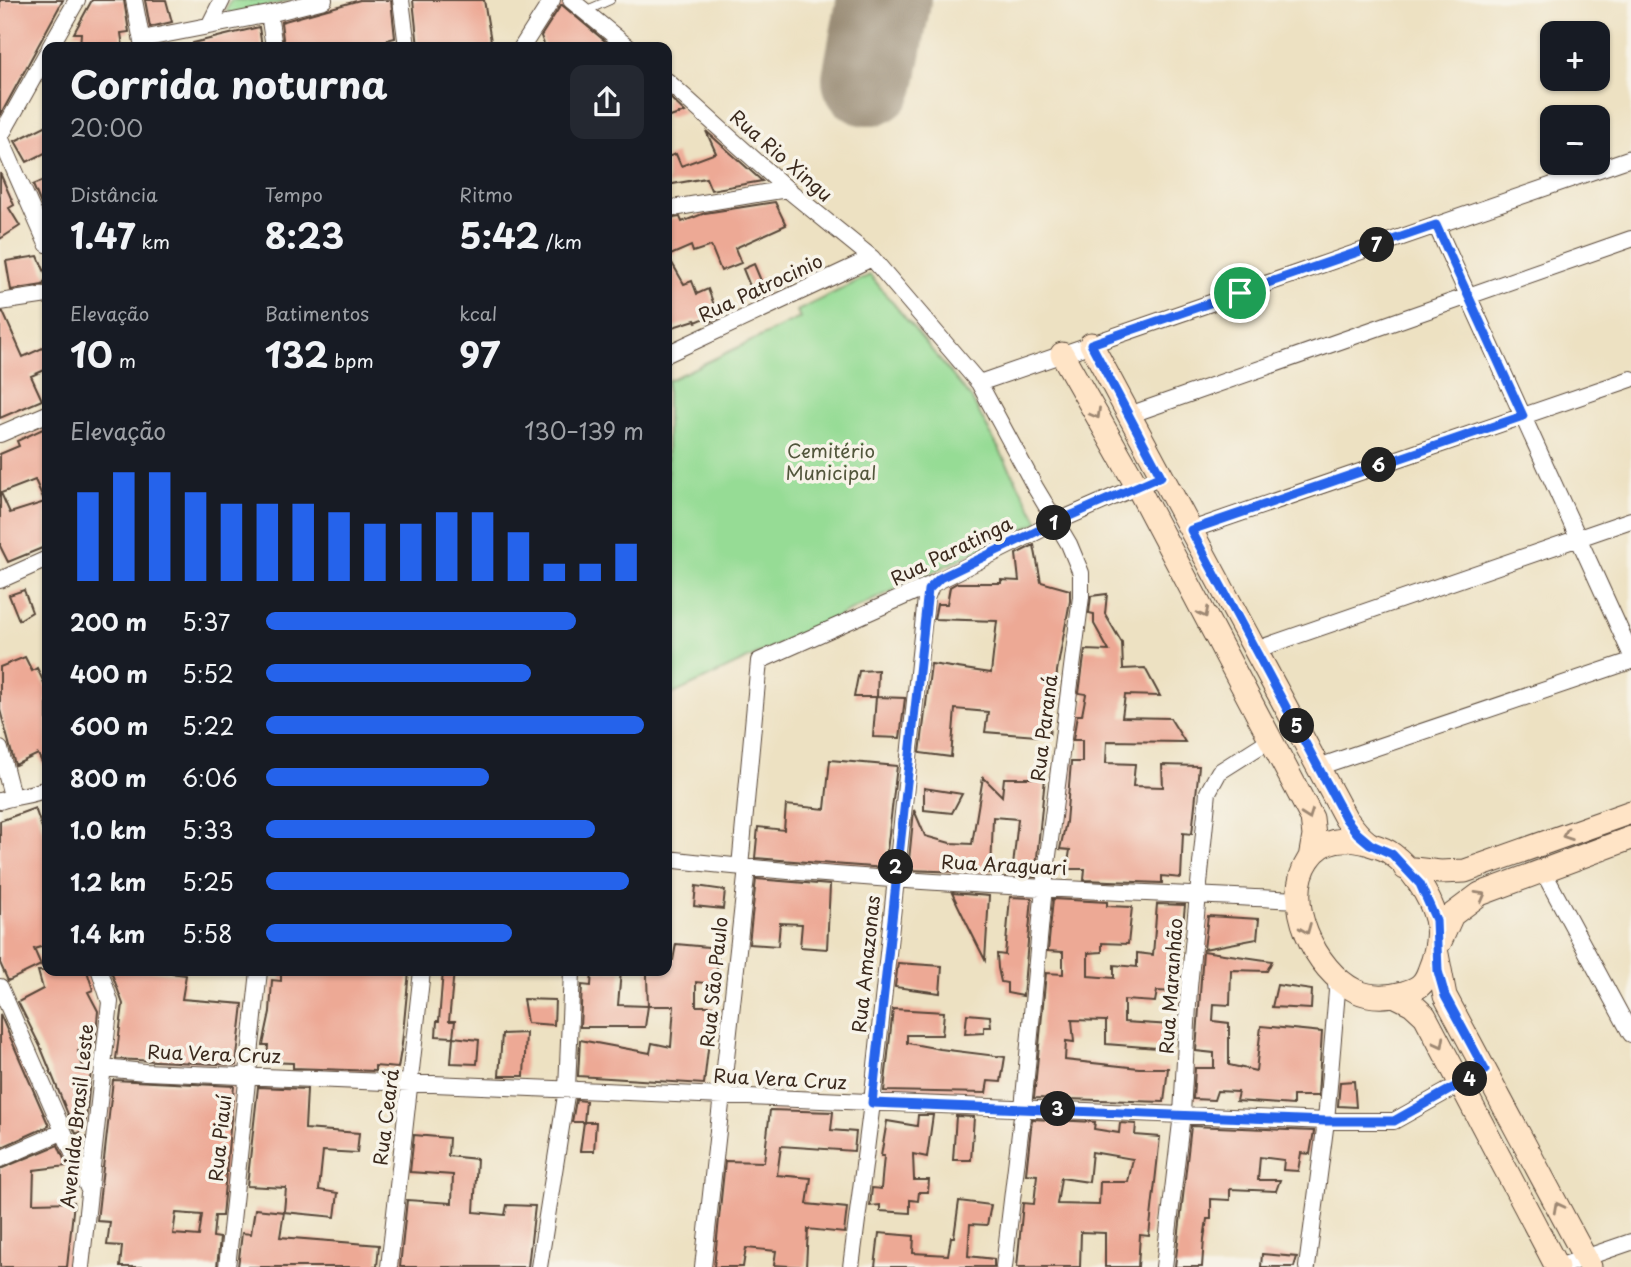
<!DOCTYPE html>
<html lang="pt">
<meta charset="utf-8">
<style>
:root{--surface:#171b24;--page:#242831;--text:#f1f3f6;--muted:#9ea1a6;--accent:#2563eb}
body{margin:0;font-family:"Playpen Sans",sans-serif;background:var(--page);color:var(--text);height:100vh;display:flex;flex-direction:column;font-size:26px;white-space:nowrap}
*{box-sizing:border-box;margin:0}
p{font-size:23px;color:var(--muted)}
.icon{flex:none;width:38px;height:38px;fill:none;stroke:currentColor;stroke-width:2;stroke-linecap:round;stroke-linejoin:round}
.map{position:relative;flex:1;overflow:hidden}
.panel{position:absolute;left:42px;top:42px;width:630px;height:934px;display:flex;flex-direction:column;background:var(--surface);border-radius:14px;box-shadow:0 2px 5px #0004}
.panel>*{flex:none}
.tools{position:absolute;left:1540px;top:21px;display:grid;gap:14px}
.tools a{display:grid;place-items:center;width:70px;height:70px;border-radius:14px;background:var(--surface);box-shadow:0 2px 5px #0004;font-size:35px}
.pin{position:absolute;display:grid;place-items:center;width:60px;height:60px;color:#fff;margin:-30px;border:4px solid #fff;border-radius:50%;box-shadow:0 2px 7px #0007}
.km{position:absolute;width:35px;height:35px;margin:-18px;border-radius:50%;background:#222;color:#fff;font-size:19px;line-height:35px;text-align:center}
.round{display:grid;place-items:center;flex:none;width:74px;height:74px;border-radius:14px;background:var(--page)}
.summary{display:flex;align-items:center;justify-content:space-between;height:119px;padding:0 28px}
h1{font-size:38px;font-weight:700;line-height:52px}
.stats{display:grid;grid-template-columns:repeat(3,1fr);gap:10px;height:119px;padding:7px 28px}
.stats div{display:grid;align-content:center}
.stats b{font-size:35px;font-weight:700}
.stats small{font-size:19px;font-weight:400}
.stats p{font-size:19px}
.chart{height:196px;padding:14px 28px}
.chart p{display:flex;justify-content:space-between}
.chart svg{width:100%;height:126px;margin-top:7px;stroke:var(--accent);stroke-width:6}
ul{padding:0 28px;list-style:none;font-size:23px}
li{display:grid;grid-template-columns:112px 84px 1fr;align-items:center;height:52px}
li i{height:18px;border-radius:9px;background:var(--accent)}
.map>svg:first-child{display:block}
.green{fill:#96dc95;stroke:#68835a;stroke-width:2}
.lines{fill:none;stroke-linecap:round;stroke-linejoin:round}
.runway{stroke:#948670;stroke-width:94}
.building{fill:#eda995;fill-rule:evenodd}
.lane-casing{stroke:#564537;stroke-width:10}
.street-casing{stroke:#564537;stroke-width:18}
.secondary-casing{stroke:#564537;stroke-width:25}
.lane{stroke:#fff;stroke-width:8}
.street{stroke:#fff;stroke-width:16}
.secondary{stroke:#ffe4c6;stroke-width:23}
.oneway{stroke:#9d8772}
.route-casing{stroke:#fff;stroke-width:14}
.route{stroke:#2563eb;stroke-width:9}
.labels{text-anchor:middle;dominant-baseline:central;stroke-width:7;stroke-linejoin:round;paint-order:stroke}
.street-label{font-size:19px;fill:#3b2a1e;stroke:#f7f3e8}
.park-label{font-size:19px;fill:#52563c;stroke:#f7f3e8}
</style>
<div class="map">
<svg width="1631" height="1267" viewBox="0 0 1631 1267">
<rect width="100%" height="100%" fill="#f7f3e8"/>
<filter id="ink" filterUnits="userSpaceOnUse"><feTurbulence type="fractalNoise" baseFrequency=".0143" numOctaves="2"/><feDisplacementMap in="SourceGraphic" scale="14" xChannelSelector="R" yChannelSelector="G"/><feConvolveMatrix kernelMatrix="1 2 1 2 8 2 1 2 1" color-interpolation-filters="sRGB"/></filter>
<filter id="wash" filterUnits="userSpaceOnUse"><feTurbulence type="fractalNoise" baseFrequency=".00686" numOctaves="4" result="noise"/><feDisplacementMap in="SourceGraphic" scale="28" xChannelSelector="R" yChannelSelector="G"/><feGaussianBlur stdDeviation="1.57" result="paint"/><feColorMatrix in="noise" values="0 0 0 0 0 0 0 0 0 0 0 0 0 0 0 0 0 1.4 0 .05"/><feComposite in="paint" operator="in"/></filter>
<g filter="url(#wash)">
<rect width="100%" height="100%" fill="#ede1c2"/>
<!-- green -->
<path class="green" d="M231 0H292L231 15 226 10Z
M870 275 971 398 1039 522 667 697V381L800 318 797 311Z"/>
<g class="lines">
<!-- runway -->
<path class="runway" d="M869 79 884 0"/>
</g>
<g id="blocks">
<!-- building -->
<path class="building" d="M0 0H63L0 116Z
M92 0H124L129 32 121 33 123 47H80L81 33H74Z
M145 0H166L172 22 150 27Z
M360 0H391L395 38 387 40 388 47H368V43L330 47H284L281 22Z
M413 0H484L492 47H418Z
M561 5H562L612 47H545L541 36Z
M259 27 262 47H194L193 43Z
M667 95 685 112 667 118Z
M47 125V152L27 162 15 141Z
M706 131 762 181 711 190 706 178 667 185V157L676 154 681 166 716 153Z
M0 173 14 205 9 208 20 226 0 239Z
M47 179V218L33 185Z
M775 202 786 225 735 248 741 263 721 271 711 246 693 252 691 246 668 256 684 284 692 281 697 294 708 289 719 318 708 323 705 318 696 322 695 320 667 329V219L680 217 682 222 705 213Z
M38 256 47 277 43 285 11 290 6 261Z
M754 264 767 295 756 301 743 269Z
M0 312H3L23 357 47 346V369L31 376 42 400 0 418Z
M47 427V546L8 562 0 546V454L19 446 17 441ZM35 480 45 502 10 513 1 493Z
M1034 545 1041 582 1070 590V601L1057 671 1056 696 1051 715 1049 737 985 732 988 712 955 709 951 757 920 753 931 664 991 673 997 621 934 619 937 604H947L950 587 957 583H1001V580L1019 581 1016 554Z
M24 590 32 612 19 620 9 595Z
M1107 594 1105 614 1122 643 1123 669 1145 668 1160 696 1125 695 1122 717 1170 718 1185 742 1107 741 1106 763 1135 764 1133 786 1163 787 1162 765 1199 766 1192 834 1183 833 1181 878 1162 876V883L1084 880 1085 869H1067L1070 850 1060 849 1066 822 1071 762H1082V740H1073L1077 715H1082L1086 694 1079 693 1085 650 1109 651 1094 624V614L1089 613 1091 596Z
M25 657 32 671 37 668 47 689V773L38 754 15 765 0 710V667Z
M878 670 877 697 905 698 900 738 873 737 876 697H854L859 671Z
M830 760 897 766 885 868 755 858 758 827 784 830 786 805 825 809Z
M983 777 1002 796 1004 778H1045L1035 877 1012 876 1018 819 993 817 991 873 908 870 914 810 925 836 950 843 972 844Z
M924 788 962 794 952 813 924 810Z
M35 808 47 842V945L34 949 41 965 8 981 0 963V821Z
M756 879 830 885 827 949 800 947 802 924 780 923 778 946 749 944Z
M696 886 725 890 723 909 694 906Z
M952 893 989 896 985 960 967 924Z
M1010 897 1032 898 1023 996 1007 993V983L1001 982 998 968 997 954 1005 955Z
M1053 899 1107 902V906L1132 907 1128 944 1102 943V952L1088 953V976L1114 978V965L1137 967V953L1153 955 1157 904 1185 905 1176 992 1157 991 1155 1002 1124 1000V1022L1172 1025 1170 1049 1106 1044V1021L1072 1020 1074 1042 1066 1041 1065 1060 1139 1068H1168L1164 1102 1034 1098 1046 973 1063 974V952L1048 951Z
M1208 916 1259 919 1257 939 1204 949Z
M676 944 719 948 715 984 696 982V1006H713L704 1084 578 1076 580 1040 650 1053 652 1043 671 1047 674 1006H648L647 977V971H667V960H673Z
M1203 951 1272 961 1267 971 1231 970 1230 1005 1214 1004 1213 1021 1229 1023V1065L1256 1071 1261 1026 1322 1032 1318 1096H1293V1105L1236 1101 1238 1092 1217 1091 1214 1100 1193 1099 1195 1068H1214V1053L1196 1051Z
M898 963 942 966 940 993 895 987Z
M38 971H87L93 990 88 992 98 1011 95 1044 78 1051 85 1073 91 1070 85 1130 76 1134 41 1048 18 1002 43 989Z
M111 971H154L186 975 182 999 243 1004 236 1065 116 1059 123 1004Z
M281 971H409L402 1044 398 1068 375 1066V1071L293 1068V1063L267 1062 268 1045H263L270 1012 272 980 281 981Z
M443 971H454L449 1021H455L453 1037 436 1036 437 1021H439Z
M592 971H621L618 1005 648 1006 645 1027H580L582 985 591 986Z
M1277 985 1312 990 1311 1009 1272 1007Z
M523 999 555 1000 554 1025 527 1023Z
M893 1009 944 1012 942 1035H907V1043L940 1049 1005 1057 1001 1082 988 1081 986 1093 884 1091Z
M0 1014 49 1126 0 1148Z
M967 1014 990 1016 991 1027H984V1033L965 1034Z
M526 1033 524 1076H499L502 1034Z
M453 1037 479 1040 477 1064 451 1063Z
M113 1080 234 1086 222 1216H215L213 1237 220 1238 217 1267H120L122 1246 107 1245 110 1222 97 1221ZM176 1213 202 1215 199 1236 173 1234Z
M1354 1081 1356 1107 1338 1106 1340 1082Z
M258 1087 307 1089 305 1129 359 1133 357 1153 323 1151 319 1190 338 1193 335 1217 284 1212 286 1188 247 1186Z
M576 1100 586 1101 584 1122H572Z
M770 1110 833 1112 831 1130 856 1132 854 1151 781 1146 777 1175 811 1178 807 1204 847 1208 844 1233 808 1229 806 1267 774 1265 776 1251 746 1248 743 1267H714L725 1161 764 1162Z
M918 1115H933L927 1157 913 1154 914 1180H929L928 1192H919L918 1201 910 1200V1213L880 1211V1205L870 1206 872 1188 881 1189 884 1156H881L887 1121 917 1126Z
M956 1116 974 1117 971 1160H953Z
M1032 1119 1095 1122 1094 1129 1119 1133 1120 1123 1136 1124 1135 1135 1160 1137 1149 1236 1140 1235 1138 1267H1105V1233L1081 1232 1080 1267H1017L1023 1203 1034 1204 1037 1175 1026 1174ZM1092 1152 1133 1159 1128 1182H1100L1099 1205 1057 1204 1061 1178 1089 1182Z
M584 1122H596L594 1151H580Z
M1191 1126 1314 1131 1310 1154 1301 1153 1298 1171 1283 1170 1284 1160 1260 1157 1258 1180H1280L1276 1191 1230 1189V1200L1211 1199V1219H1207L1204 1239 1202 1267H1175Z
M414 1135 449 1138 448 1156 477 1159 474 1212 505 1215 507 1205 535 1206 528 1267H400L407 1200 452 1203 453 1175 410 1172Z
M58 1145 67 1166 34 1170 33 1203 74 1202 67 1267H0V1169Z
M959 1201 991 1205 987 1225 970 1224 968 1256 994 1259V1267H875L879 1233 914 1236 913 1253 948 1255 951 1237H954Z
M255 1209 284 1212 280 1237 379 1245 377 1267H238L242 1233 251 1234Z
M1262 1254 1297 1257 1294 1267H1261Z"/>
</g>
</g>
<g filter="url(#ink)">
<use href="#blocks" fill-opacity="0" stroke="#564537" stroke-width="2"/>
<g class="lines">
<!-- lane casing -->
<g class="lane-casing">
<path id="lane" d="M585 11 610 0"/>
</g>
<!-- street casing -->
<g class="street-casing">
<path id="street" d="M134 0 143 47
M401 0 407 47
M571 0 628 47
M269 14 274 47
M210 24 222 0
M142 39 269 14 324 0
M50 47 77 0
M522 47 552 0
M667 81 787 189 872 258 979 383 1035 487 1069 544 1081 573V597L1044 887 1023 1108 1004 1267
M0 137 47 244
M0 137 47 53
M667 209 787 189
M1436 225 1631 654
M0 302 47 295
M667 354 872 258
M979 383 1631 158
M1129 415 1631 239
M0 434 47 414
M1191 530 1631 379
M0 580 47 559
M1255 650 1631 520
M0 749 12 796
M1318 767 1631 661
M0 801C15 795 34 796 47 788
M667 859C876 883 1088 890 1298 900
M740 867 759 661 932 584 1056 522 1161 476
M1543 871 1631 1034
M0 987 89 1190
M103 1068 145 1072 1326 1121H1394L1485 1070
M0 1159 62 1132
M81 1267 110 1002 100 971
M227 1267 259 971
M389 1267 422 971
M539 1267 567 1089 572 971
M703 1267 747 868
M851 1267 872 1103 926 598 932 584
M1164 1267 1182 1114 1189 987 1208 792 1219 772 1271 739
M1307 1267 1326 1121 1337 991 1335 977
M1558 1267 1631 1242"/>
</g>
<!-- secondary casing -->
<g class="secondary-casing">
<path id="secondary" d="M1091 344 1346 819C1354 828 1361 840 1372 845 1379 847 1386 849 1392 854 1411 868 1430 895 1436 919 1440 937 1436 954 1429 971 1424 985 1418 989 1403 993 1388 997 1371 998 1356 991 1315 971 1281 901 1309 859 1324 837 1346 837 1370 844
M1062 354 1137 486 1312 818 1314 836 1310 858
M1405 868 1440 872 1465 871 1631 812
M1440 942 1452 915 1480 894 1631 838
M1437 954 1445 996 1590 1267
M1394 995 1412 1004 1425 1016 1557 1267"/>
</g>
<!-- lane -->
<use href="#lane" class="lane"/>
<!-- street -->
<use href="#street" class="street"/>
<!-- secondary -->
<use href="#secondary" class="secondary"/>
</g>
<!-- one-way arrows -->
<defs><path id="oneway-chevron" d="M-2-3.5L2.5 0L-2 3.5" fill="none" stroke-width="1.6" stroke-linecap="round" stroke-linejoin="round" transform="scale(1.75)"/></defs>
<g class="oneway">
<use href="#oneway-chevron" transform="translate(1096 414) rotate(60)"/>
<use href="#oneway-chevron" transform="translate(1204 613) rotate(62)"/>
<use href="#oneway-chevron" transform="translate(1308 815) rotate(70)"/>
<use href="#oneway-chevron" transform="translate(1567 835) rotate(160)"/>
<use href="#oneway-chevron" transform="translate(1481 896) rotate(-29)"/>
<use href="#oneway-chevron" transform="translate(1306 929) rotate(68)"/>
<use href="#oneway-chevron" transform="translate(1440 1043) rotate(62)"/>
<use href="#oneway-chevron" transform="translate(1558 1207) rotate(-118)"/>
</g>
</g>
<g class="lines" filter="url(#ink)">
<!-- route casing -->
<g class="route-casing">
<path id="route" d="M1436 225 1523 416 1191 530 1346 819 1357 833 1370 844 1392 854 1420 884 1436 920 1438 971 1445 996 1485 1070 1394 1121H1326L872 1103 928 590 940 578 1056 522 1161 476 1091 344Z"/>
</g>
<!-- route -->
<use href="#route" class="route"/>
</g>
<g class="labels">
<!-- street labels -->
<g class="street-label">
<text transform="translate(782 155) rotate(41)">Rua Rio Xingu</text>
<text transform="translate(760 287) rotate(-25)">Rua Patrocinio</text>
<text transform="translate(951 550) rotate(-26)">Rua Paratinga</text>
<text transform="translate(1043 728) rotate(-83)">Rua Paraná</text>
<text transform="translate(1004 864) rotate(3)">Rua Araguari</text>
<text transform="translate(865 964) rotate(-84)">Rua Amazonas</text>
<text transform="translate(713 982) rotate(-84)">Rua São Paulo</text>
<text transform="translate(1170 986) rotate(-86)">Rua Maranhão</text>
<text transform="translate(214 1053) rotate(2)">Rua Vera Cruz</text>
<text transform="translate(780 1078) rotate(3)">Rua Vera Cruz</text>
<text transform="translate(76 1116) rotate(-84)">Avenida Brasil Leste</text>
<text transform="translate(385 1117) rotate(-83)">Rua Ceará</text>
<text transform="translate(219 1138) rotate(-84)">Rua Piauí</text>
</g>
<!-- park labels -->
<g class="park-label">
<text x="831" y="450">Cemitério<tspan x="831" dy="22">Municipal</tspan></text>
</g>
</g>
</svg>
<div class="tools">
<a>+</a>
<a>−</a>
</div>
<div class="pin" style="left:1240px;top:293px;background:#1e9e55"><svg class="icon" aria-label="arrive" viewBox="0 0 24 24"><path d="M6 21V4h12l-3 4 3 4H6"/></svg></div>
<b class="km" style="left:1054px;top:523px">1</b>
<b class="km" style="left:896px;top:867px">2</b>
<b class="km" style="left:1058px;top:1109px">3</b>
<b class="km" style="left:1470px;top:1079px">4</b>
<b class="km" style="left:1297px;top:726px">5</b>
<b class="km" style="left:1379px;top:465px">6</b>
<b class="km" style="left:1377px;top:245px">7</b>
<section class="panel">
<div class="summary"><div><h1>Corrida noturna</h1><p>20:00</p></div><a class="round"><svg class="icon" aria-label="share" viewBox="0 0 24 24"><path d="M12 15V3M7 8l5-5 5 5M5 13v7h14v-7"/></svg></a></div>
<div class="stats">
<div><p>Distância</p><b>1.47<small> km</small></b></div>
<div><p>Tempo</p><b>8:23</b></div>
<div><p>Ritmo</p><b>5:42<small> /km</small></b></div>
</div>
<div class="stats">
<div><p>Elevação</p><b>10<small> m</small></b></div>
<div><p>Batimentos</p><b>132<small> bpm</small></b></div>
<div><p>kcal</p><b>97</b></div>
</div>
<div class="chart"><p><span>Elevação</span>130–139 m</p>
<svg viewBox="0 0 160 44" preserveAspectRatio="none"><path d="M5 44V13M15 44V6M25 44V6M35 44V13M45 44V17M55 44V17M65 44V17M75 44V20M85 44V24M95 44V24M105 44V20M115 44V20M125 44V27M135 44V38M145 44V38M155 44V31"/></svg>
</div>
<ul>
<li><b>200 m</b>5:37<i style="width:82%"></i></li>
<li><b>400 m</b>5:52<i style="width:70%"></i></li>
<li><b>600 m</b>5:22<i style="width:100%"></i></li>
<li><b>800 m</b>6:06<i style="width:59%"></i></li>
<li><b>1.0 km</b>5:33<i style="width:87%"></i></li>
<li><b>1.2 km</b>5:25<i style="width:96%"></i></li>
<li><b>1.4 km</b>5:58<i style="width:65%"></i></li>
</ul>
</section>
</div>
